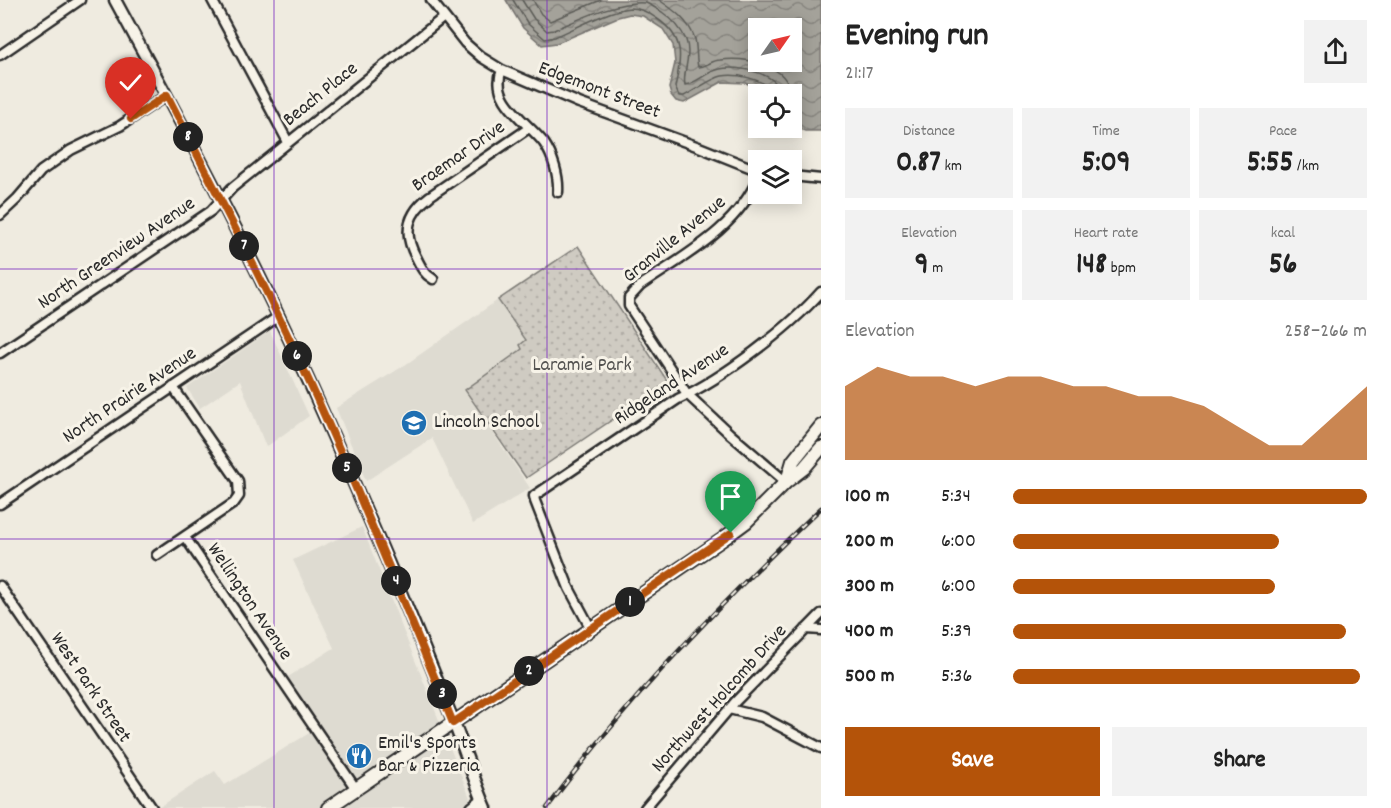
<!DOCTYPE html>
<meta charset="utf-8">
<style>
:root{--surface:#fff;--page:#f2f2f2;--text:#222;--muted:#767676;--accent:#b45309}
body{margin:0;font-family:Dekko,sans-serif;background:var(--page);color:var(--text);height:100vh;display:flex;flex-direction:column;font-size:22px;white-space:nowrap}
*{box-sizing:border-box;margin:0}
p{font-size:20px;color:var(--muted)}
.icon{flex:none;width:33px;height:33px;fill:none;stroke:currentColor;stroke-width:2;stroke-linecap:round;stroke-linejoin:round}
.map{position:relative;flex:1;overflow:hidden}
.drawer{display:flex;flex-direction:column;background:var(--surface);width:570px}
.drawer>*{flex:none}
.needle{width:39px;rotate:56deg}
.controls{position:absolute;left:748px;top:18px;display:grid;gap:12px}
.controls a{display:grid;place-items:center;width:54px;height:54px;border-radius:0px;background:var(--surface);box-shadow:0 3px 15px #0003;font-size:30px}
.pin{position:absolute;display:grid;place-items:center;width:51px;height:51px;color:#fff;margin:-62px -26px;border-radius:50% 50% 50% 0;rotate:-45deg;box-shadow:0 0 6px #0007}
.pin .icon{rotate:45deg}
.km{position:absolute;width:30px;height:30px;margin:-15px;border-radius:50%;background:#222;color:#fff;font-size:16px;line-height:30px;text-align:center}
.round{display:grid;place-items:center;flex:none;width:63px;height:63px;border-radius:0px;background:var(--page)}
.headline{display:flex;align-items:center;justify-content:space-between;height:102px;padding:0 24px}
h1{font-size:33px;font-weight:700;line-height:45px}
.metrics{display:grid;grid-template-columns:repeat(3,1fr);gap:9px;height:102px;padding:6px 24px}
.metrics div{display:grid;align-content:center;border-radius:0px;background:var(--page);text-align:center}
.metrics b{font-size:30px;font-weight:700}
.metrics small{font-size:16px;font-weight:400}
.metrics p{font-size:16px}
.chart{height:168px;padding:12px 24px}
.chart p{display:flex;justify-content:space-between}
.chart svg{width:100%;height:108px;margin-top:6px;fill:var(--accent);opacity:.7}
.button{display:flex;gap:12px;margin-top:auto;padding:12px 24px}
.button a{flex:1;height:69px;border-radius:0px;background:var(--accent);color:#fff;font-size:24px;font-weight:700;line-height:69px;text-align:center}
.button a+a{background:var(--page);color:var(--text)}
ul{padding:0 24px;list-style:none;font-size:20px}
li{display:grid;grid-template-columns:96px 72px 1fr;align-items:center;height:45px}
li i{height:15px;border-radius:8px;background:var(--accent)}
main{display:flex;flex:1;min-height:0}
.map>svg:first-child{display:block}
.built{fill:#dedbd1}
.park{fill:url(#park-dots);stroke:#7d7b76;stroke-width:1.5}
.water{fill:url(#water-waves);stroke:#74726e;stroke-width:1.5;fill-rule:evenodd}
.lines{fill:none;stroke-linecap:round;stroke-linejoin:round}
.shore{stroke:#5b5b57;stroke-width:1.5}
.minor-casing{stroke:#2b2b2b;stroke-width:13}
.tertiary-casing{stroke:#2b2b2b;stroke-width:15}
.secondary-casing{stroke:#2b2b2b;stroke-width:15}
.primary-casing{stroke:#2b2b2b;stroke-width:16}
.minor{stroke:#f7f3e8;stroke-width:8}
.tertiary{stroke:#f7f3e8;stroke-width:10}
.secondary{stroke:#f7f3e8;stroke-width:10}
.primary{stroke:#f7f3e8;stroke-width:12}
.rail-casing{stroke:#2b2b2b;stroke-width:4.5}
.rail{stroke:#f7f3e8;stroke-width:2;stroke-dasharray:7;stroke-linecap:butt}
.route-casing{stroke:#fff;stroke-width:12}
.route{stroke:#b45309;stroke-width:8}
.grid{fill:none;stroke:#7b2cbf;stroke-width:1.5;stroke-opacity:0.55}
.labels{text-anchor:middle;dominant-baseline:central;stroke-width:6;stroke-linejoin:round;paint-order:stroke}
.street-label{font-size:20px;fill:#2b2b2b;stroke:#f7f3e8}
.park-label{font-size:20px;fill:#545351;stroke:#f7f3e8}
.poi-label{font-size:20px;fill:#2b2b2b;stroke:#f7f3e8;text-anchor:start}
</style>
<main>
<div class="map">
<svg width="821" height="808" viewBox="0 0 821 808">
<defs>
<pattern id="park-dots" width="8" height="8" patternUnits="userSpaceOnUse" patternTransform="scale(1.5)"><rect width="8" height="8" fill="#cfcbc2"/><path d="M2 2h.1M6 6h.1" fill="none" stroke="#b2aea7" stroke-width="1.8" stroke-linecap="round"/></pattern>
<pattern id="water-waves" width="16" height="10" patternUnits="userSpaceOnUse" patternTransform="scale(1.5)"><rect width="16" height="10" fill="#a4a29a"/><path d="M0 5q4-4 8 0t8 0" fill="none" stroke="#86847e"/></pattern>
</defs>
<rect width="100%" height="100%" fill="#efebe0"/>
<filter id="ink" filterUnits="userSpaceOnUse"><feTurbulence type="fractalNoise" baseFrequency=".0167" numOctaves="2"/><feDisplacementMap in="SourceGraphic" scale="12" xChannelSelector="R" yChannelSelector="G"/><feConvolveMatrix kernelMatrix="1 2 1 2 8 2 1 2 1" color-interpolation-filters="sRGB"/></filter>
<g filter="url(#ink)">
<!-- built -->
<path class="built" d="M498 300 530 347 464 390 530 488 473 524 432 438 366 481 336 408 405 365Z
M270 331 309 416 266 447 240 381 200 408 187 388Z
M362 527 470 798 463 808H158L215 771 225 785 319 727 288 677 334 648 293 560Z"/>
<!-- park -->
<path class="park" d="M578 246 668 382 526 478 465 390 522 349 520 345 526 340 498 300Z"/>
<!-- water -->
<path class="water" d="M506 0H821V131H805L792 126V94H771L746 83 722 82 684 103 676 101 671 95 669 88 675 63 673 45 663 29 643 16 630 14 618 17 557 43 542 45 523 28ZM759 28H792V62H759Z"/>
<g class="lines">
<!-- shore -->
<path class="shore" d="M513 0 528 24 545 39 555 37C574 29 611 9 630 8 640 8 648 12 656 18 685 37 682 57 675 87L679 96H684C694 91 712 78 722 76 737 73 760 79 772 89L773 94
M522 0 534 19 547 31 554 30C580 19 617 0 646 3 651 5 657 9 662 12 672 19 681 28 686 40 692 56 682 74 685 85 697 83 707 71 720 69 737 65 779 73 781 94
M533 0 541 14 550 21 601 0
M659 0C674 10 689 21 695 39 697 48 696 58 698 67 706 67 712 60 720 60 744 57 789 64 790 94"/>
<!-- minor casing -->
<g class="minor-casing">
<path id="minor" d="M212 0 288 142
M431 0 465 43 481 57 502 70 579 103 699 147 759 171
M0 55 80 0
M502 70C489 100 528 122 544 143 553 156 559 176 558 192
M759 176C737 229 685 255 640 286L629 298V306L687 394 730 434 786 482
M792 176 821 179
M0 215 17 199 41 171 71 150 120 126 167 95
M433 279C424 274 421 267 416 257 402 232 408 213 430 196L529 128
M0 353 211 211 232 188 444 17
M0 504 279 316
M185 537 356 789
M157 555 234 503 239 496 238 481 173 387
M0 586 152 808
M591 629 569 588 535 501 534 496 678 399C722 379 788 329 821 292
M806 629 821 630
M729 709 762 717 821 748
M645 808 735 702 821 614"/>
</g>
<!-- tertiary casing -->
<g class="tertiary-casing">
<path id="tertiary" d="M472 808 482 800"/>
</g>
<!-- secondary casing -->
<g class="secondary-casing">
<path id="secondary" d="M115 0C190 138 264 278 327 422 371 521 414 622 454 723 465 751 474 780 486 808"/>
</g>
<!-- primary casing -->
<g class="primary-casing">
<path id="primary" d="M787 481 793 461 821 426
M328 808 723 539 746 522 786 482 804 468 821 448"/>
</g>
<!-- minor -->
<use href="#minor" class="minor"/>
<!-- tertiary -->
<use href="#tertiary" class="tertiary"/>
<!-- secondary -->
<use href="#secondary" class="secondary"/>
<!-- primary -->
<use href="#primary" class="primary"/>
<!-- rail casing -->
<g class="rail-casing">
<path id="rail" d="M547 808C628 699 722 601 821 508"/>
</g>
<!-- rail -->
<use href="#rail" class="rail"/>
</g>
</g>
<g class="lines" filter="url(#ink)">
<!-- route casing -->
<g class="route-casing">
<path id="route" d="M131 119 167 95C222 203 278 310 327 421 371 521 412 622 453 723L731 533"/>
</g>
<!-- route -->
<use href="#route" class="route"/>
</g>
<!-- grid -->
<path class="grid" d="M274 0V808M547 0V808M0 269H821M0 539H821"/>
<!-- icons -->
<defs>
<g id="school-disc" transform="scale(1.35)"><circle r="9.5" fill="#1f6fb2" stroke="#f7f3e8"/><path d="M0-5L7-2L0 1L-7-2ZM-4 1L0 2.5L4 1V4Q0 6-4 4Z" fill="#fff"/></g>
<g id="restaurant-disc" transform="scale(1.35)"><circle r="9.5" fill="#1f6fb2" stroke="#f7f3e8"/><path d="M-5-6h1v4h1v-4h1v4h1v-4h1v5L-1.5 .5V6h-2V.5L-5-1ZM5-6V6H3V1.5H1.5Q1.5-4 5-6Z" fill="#fff"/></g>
</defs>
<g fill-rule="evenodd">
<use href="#school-disc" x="414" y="423"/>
<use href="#restaurant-disc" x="359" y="756"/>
</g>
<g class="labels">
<!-- street labels -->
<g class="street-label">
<text transform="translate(599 91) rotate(21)">Edgemont Street</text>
<text transform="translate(321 95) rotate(-39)">Beach Place</text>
<text transform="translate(459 157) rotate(-35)">Braemar Drive</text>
<text transform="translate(675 240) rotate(-39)">Granville Avenue</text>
<text transform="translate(117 254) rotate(-34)">North Greenview Avenue</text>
<text transform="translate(672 385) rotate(-33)">Ridgeland Avenue</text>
<text transform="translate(130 396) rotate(-34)">North Prairie Avenue</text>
<text transform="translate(249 602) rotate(56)">Wellington Avenue</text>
<text transform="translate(90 688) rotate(56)">West Park Street</text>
<text transform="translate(720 699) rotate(-48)">Northwest Holcomb Drive</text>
</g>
<!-- park labels -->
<g class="park-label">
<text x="582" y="366">Laramie Park</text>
</g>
<!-- poi labels -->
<g class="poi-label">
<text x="434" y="423">Lincoln School</text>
<text x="378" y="744">Emil's Sports<tspan x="378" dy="23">Bar &amp; Pizzeria</tspan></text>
</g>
</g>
</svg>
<div class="controls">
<a><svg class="needle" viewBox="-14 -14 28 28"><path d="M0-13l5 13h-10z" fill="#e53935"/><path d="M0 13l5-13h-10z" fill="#767676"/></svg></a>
<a><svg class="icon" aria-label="locate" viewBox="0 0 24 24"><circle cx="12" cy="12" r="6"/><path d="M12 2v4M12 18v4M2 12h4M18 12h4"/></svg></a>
<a><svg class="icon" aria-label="layers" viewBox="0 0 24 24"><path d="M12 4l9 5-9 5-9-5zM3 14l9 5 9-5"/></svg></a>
</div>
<div class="pin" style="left:731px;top:533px;background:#1e9e55"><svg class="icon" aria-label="arrive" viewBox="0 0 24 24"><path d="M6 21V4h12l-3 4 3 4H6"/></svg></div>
<div class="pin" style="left:131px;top:119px;background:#d93025"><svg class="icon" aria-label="check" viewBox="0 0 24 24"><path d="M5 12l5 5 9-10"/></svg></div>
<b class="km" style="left:630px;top:602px">1</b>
<b class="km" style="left:529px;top:671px">2</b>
<b class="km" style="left:442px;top:694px">3</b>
<b class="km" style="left:396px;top:581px">4</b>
<b class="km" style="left:347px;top:468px">5</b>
<b class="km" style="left:297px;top:356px">6</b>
<b class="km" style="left:244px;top:246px">7</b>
<b class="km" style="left:188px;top:137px">8</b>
</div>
<section class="drawer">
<div class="headline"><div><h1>Evening run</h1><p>21:17</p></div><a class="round"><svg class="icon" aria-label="share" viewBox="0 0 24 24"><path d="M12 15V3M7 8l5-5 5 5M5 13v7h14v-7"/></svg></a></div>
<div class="metrics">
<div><p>Distance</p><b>0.87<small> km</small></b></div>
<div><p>Time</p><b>5:09</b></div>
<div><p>Pace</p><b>5:55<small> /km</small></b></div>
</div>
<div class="metrics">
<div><p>Elevation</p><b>9<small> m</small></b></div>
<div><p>Heart rate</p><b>148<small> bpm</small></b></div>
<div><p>kcal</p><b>56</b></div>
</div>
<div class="chart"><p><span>Elevation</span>258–266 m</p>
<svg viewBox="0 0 160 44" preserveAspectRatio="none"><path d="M0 44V14L10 6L20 10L30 10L40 14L50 10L60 10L70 14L80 14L90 18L100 18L110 22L120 30L130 38L140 38L150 26L160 14V44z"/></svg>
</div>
<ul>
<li><b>100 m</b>5:34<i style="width:100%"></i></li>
<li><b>200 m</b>6:00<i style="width:75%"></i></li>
<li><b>300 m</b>6:00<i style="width:74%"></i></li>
<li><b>400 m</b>5:39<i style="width:94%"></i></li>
<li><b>500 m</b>5:36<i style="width:98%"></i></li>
</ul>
<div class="button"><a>Save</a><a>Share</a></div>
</section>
</main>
